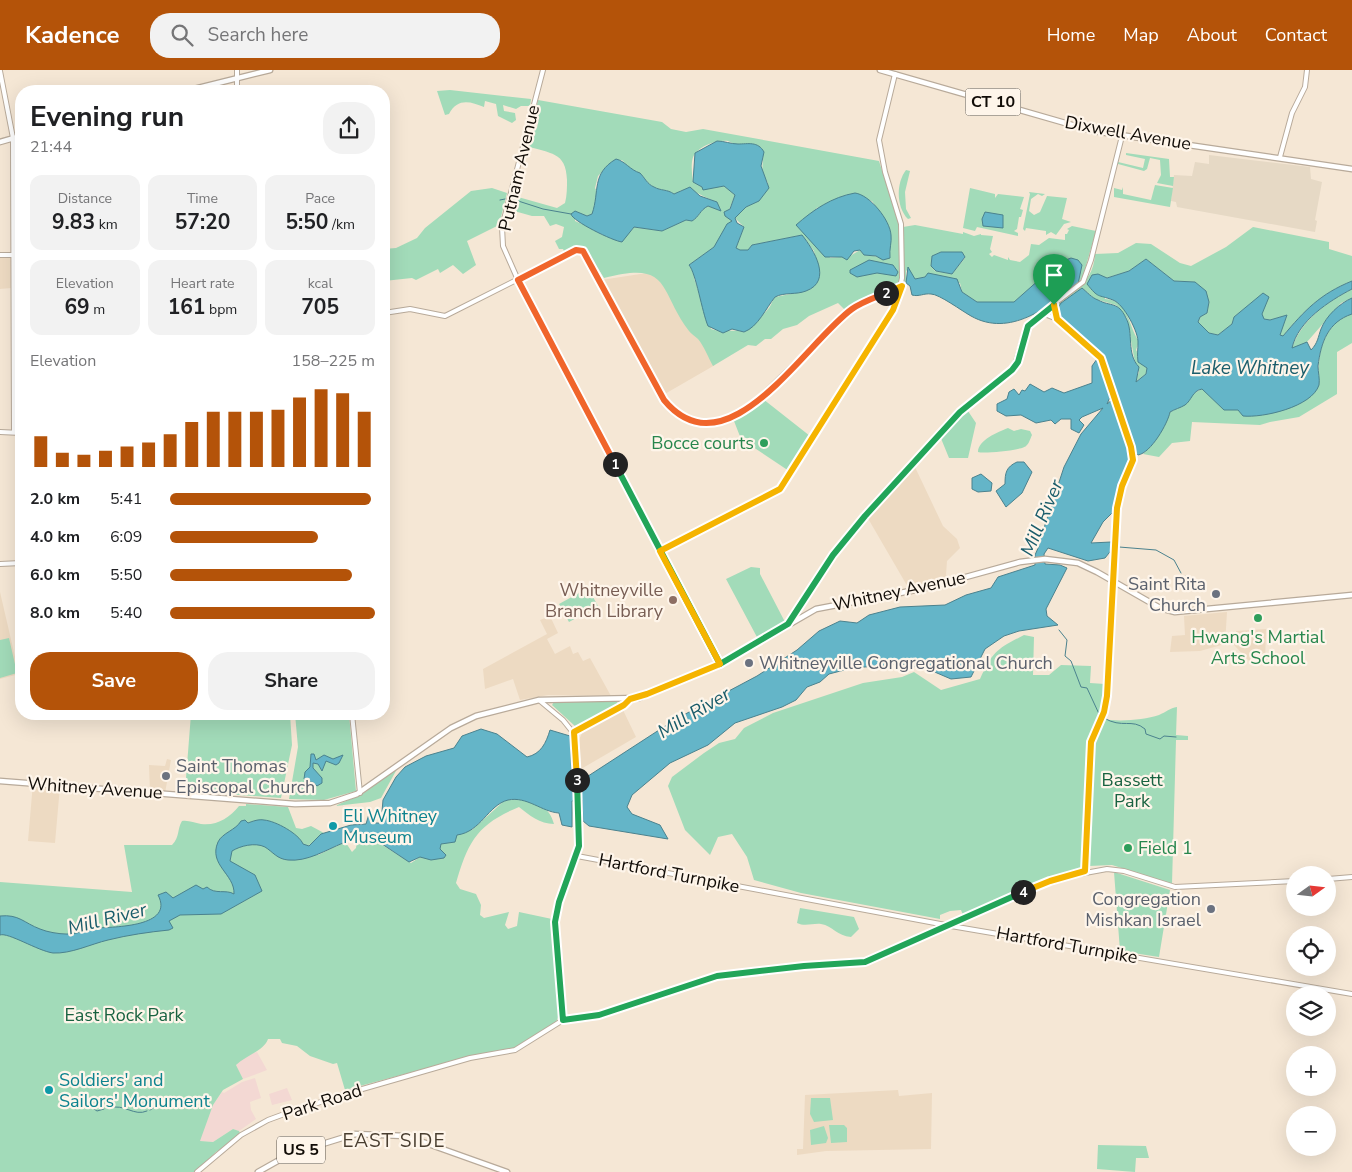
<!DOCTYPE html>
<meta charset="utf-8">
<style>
:root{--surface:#fff;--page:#f2f2f2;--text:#202124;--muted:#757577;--accent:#b45309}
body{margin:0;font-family:"Nunito Sans",sans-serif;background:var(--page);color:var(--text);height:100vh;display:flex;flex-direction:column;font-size:19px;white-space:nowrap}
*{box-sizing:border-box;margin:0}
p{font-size:16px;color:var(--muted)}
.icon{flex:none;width:28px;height:28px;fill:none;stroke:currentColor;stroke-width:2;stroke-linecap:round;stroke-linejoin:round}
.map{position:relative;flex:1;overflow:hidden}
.sheet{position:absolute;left:15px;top:15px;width:375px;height:635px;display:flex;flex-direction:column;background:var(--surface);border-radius:20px;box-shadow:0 5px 20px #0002}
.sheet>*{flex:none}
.needle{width:32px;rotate:75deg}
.tools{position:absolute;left:1286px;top:796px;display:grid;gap:10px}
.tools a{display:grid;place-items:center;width:50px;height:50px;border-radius:50%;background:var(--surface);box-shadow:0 5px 20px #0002;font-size:25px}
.pin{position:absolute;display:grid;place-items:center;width:42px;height:42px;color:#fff;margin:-51px -21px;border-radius:50% 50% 50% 0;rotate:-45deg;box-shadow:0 0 5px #0007}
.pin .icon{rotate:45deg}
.km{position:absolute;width:25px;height:25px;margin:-12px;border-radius:50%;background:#222;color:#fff;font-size:14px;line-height:25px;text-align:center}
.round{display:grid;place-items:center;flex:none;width:52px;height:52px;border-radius:20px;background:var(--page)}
.summary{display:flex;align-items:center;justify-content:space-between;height:85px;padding:0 15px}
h1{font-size:28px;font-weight:700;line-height:38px}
.figures{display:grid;grid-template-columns:repeat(3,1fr);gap:8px;height:85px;padding:5px 15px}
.figures div{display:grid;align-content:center;border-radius:12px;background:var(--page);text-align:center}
.figures b{font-size:21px;font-weight:700}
.figures small{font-size:14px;font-weight:400}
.figures p{font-size:14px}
.chart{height:140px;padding:10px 15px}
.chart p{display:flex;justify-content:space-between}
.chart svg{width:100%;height:90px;margin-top:5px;stroke:var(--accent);stroke-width:6}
.action{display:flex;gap:10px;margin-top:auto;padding:10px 15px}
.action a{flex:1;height:58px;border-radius:20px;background:var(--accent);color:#fff;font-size:20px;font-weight:700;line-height:58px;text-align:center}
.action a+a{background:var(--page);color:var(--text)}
ul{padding:0 15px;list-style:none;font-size:16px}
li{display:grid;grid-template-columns:80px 60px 1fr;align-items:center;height:38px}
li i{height:12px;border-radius:6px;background:var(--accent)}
header{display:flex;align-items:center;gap:30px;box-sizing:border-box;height:70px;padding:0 25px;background:var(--accent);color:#fff}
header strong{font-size:24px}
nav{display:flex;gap:28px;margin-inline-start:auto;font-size:18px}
.search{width:350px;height:45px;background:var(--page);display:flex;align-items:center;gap:12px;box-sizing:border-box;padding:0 18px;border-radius:20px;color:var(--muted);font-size:19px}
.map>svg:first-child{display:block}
.commercial{fill:#e6d9c5}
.industrial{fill:#f3d8d3}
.built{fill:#eddac2}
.green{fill:#a2dbb9;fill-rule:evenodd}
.water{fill:#64b5c8;stroke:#4b828e}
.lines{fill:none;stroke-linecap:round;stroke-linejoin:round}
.stream{stroke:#4b828e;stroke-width:1}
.secondary-casing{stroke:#b8aa9a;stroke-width:6}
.primary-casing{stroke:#b8aa9a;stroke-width:7}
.secondary{stroke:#fff;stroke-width:4}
.primary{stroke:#fff;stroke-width:4.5}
.split-1-casing{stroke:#fff;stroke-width:10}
.split-2-casing{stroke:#fff;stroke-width:10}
.split-3-casing{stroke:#fff;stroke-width:10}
.split-4-casing{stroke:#fff;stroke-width:10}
.split-5-casing{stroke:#fff;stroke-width:10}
.split-1{stroke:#22a559;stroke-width:6}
.split-2{stroke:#f0652b;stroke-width:6}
.split-3{stroke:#f5b400;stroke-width:6}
.split-4{stroke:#22a559;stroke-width:6}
.split-5{stroke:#f5b400;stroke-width:6}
.leisure-dot{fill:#2e9e5b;stroke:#fef5ea;stroke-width:2}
.worship-dot{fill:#6b7280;stroke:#fef5ea;stroke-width:2}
.education-dot{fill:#8d6e63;stroke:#fef5ea;stroke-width:2}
.culture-dot{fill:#0f9aa8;stroke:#fef5ea;stroke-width:2}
.labels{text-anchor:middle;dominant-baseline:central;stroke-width:4.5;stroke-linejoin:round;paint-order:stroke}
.shield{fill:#fef5ea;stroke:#58524b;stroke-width:1}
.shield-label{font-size:16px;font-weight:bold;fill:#110c07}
.street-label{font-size:18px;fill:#110c07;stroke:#fef5ea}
.leisure-label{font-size:18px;fill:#27864d;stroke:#fef5ea;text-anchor:end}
.worship-label{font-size:18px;fill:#5b616d;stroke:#fef5ea;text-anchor:end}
.education-label{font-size:18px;fill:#785e54;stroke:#fef5ea;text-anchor:end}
.park-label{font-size:18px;fill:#186240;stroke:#fef5ea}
.culture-label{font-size:18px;fill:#0d838f;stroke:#fef5ea;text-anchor:start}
.water-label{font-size:19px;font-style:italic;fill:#1b5d6b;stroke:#fef5ea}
.neighbourhood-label{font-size:19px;letter-spacing:1px;fill:#493e30;stroke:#fef5ea}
</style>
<header>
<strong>Kadence</strong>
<div class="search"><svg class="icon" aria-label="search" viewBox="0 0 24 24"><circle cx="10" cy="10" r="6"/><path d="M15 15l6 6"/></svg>Search here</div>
<nav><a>Home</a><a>Map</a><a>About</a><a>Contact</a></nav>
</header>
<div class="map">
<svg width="1352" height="1102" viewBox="0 0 1352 1102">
<rect width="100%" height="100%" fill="#f5e7d5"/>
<!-- commercial -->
<path class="commercial" d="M1209 85 1310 97 1311 109 1322 112 1315 150 1317 151 1315 162 1177 137 1176 132 1171 131 1174 105 1192 106 1195 92 1209 94Z"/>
<!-- industrial -->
<path class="industrial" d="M257 982 267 1000 243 1009 236 995 244 986Z
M255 1008 261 1028 250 1032 251 1040 256 1049 239 1061 233 1059 213 1072 199 1071 213 1035 222 1022 224 1023 242 1012Z
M287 1018 292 1030 272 1035 269 1024Z"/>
<!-- built -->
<path class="built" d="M0 187H11V218L0 219Z
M660 201 715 295 663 325 601 210Z
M914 395 943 456 957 469 960 478 947 491 946 505 949 510 909 519 866 445Z
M0 522 19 604 0 609Z
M1227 542 1225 574 1200 581 1170 582 1172 566 1185 565 1184 546Z
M550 546 558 563 547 569 555 584 570 576 573 584 578 582 583 591 590 588 611 626 548 625 520 630 513 609 485 619 483 599 547 564 540 550Z
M1266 559 1265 593 1250 592 1234 575 1236 561Z
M623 640 636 667 581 699 579 670 582 663Z
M167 689 171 690 165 723H150L149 695 165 696Z
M33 713 60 716 55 773 28 771Z
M898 1020 899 1026 932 1023 931 1079 826 1081 797 1085V1079H803L805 1025Z"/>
<!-- green -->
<path class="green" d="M450 20 531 29 530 36H521L516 39 503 35 504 41 515 43 516 50 512 53 498 46 496 34 485 31 484 37C470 31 457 28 449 44L445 45 437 21Z
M538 30 662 52 671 59 686 62 703 59 879 91 899 155 900 209 896 216 864 229 846 241 838 233 809 246 797 255 783 259 771 269H765L756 276 748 275 713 296C708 287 704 276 698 269 695 266 691 264 689 261 658 220 672 190 604 208L586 179 578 176 565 183 563 179H559L555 171 562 167 564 157 556 154 550 156 544 146H532L507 139 511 125 557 138 565 133C567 125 567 118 567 110 566 81 550 84 527 76L532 58H537L538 53 533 52ZM728 71 763 87 762 103 768 113 759 130 746 137 735 148 744 157 736 178 740 180H748L752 175 802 165 814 181 818 199 806 221 775 227C772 230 772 234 769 238 763 245 752 258 744 262 732 259 723 263 711 259L694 208V202L689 195 714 177 732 151 729 140 735 125 724 116 702 117 693 112C692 105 690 89 695 84 702 75 717 70 728 71ZM622 90 631 100 640 103C645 108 647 114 654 117 661 121 667 119 674 124 679 123 681 119 686 120 696 120 706 129 717 132L721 141 708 136C700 140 699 147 692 151L686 150 662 161 634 157 630 162 602 165 594 159 575 151V142L587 146 592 144 597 131 598 123 595 118 598 106 613 91ZM846 125 872 131 890 159V188L864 185 860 180 850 186 830 188 816 138 822 137Z
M1126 83 1169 89 1170 107H1174L1173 116 1157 113 1161 105 1160 90 1150 88 1147 99 1144 101 1118 94V92L1143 98 1145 89 1126 85Z
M906 100 910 101 905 122 906 139 911 148 908 149C896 137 896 113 906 100Z
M1155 115 1173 118 1170 137 1114 127V118L1122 120 1123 117V124L1151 130Z
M492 118 507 123 499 155 467 171 476 195 463 204 453 195 440 203 438 199 416 210 412 208 384 211V179L396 178 417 168 425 158 471 121Z
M970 118 995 124V128L998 124 1024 127 1020 139 1023 140 1021 147H1019L1017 159 1014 161 1018 163V166L977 157 975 161 963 158Z
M1029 122 1045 124 1042 126 1038 124 1031 129 1029 141 1034 145 1040 142 1047 126 1067 128 1062 149 1071 152 1064 154 1056 165 1051 162 1046 165V161L1026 158 1025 161 1023 159 1030 124Z
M915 155 963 164V162L974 166 981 164V165L993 166 990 179 992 182 989 184 992 187 994 185 1008 190V187L1010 190 1020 192 1029 185 1031 174 1039 175 1049 168 1065 170V164H1067L1069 160 1067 159 1072 156 1096 161 1083 206 1078 214 1071 189 1053 199 1014 232H977L962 222 960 213 925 207 915 209 906 200V213L904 211 903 157ZM941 182H962L965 188 952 204 935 201 931 196 932 186Z
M1253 157 1329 172V179L1352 186V211C1320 224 1305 240 1283 266L1279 265 1287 245 1270 250 1264 249 1261 245 1264 223 1234 247 1232 254 1218 265 1209 263 1198 252 1200 247 1207 243 1209 232 1195 212 1174 211 1146 189 1129 201 1106 208 1098 204 1105 229C1130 230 1127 255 1139 271L1136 280 1147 298 1146 304 1135 312 1139 302 1135 293 1127 248 1116 235 1095 229 1082 218 1067 254 1101 282 1104 286 1118 332C1113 317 1110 296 1101 284 1088 267 1061 260 1056 238 1065 217 1093 220 1095 184L1118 183 1136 173 1151 174 1180 193 1191 196 1226 177Z
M1352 219V228L1341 233 1307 272 1292 279C1300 251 1327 232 1352 219Z
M1352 244V273L1337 282V324L1299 347 1270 352 1260 355 1192 352 1190 371 1172 373 1159 387 1143 384 1153 374 1170 342 1186 334 1191 325 1202 319 1211 327 1319 314C1317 286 1322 254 1352 244Z
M763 329 810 366 789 401 741 369 734 351 746 344Z
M966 338 976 353 968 388H949L940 366Z
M1008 358 1014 361 1021 359 1030 361 1032 365C1030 369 1029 374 1026 376 1023 380 984 384 978 382 978 370 998 362 1008 358Z
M751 497 760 498V504L785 552 758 569 726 509Z
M588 518 598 536 569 552 559 534Z
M1024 565 1034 567 1033 605H1049L1061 595 1091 596 1090 613 1105 614 1103 637 1088 676 1082 798 1042 810 963 845 961 840 950 841 940 845V849L801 823 754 810 747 787 732 764 718 767 710 785 685 760 668 716 672 707 704 683 719 673 735 669 744 658 773 643 863 613 902 607 914 602 941 620 980 609C993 581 997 579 1024 565Z
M9 568 17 603 0 608V570Z
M554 632H617L619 635 576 657 552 635Z
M1177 637 1176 665 1188 666V670H1176L1172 814 1112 795 1089 796 1088 795 1092 733 1090 727 1093 674 1103 649C1119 652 1144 650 1159 645 1166 642 1170 638 1177 637Z
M191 644H290L292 675 281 728 185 721Z
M295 644H349L356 721 324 730 289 729 298 677Z
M397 699 381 728 370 732 335 736 364 723Z
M520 729C538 735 549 735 554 754 540 754 529 745 519 737 477 754 468 772 456 813L460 819 476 824 481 835 480 845 484 848 509 842 505 855 508 859 517 856 519 842 552 849C554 868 565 939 556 952L512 979 472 986 345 1020 337 993 333 994 310 986 297 976 282 973 280 969H268C264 981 246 985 236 995L243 1009 223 1020 213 1035 200 1071 213 1072 233 1059 239 1061 241 1065 216 1082 196 1102H0V812L132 822 124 775H172C180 767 177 759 182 751 189 750 194 753 201 754 217 756 229 748 239 736H246V734L288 737 296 758 302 759 311 756 324 763 308 776 318 785 343 773 344 770 352 782 356 778 357 771 368 766 411 793 461 760H472L505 730Z
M1114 802 1170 820 1159 887 1120 881Z
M800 838 854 847 859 859 851 867C837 866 833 856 821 854 813 853 805 857 797 853Z
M811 1028H830L833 1050 814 1052 810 1044Z
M844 1055 847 1058V1072L831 1073 829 1055Z
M824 1056 828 1068 826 1073 811 1075 810 1060Z
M1098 1075 1146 1076 1149 1088H1136L1135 1102 1097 1099Z"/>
<!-- water -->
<path class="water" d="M717 71C724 71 731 74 738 74 748 74 758 71 764 82L761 96 769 118 759 131 746 137 735 148 737 153 744 157 736 178 740 180H748L752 175 802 165C814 180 833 211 806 221 796 225 784 222 775 227 766 238 758 257 744 262L732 259 723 263 708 256C702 242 696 203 689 195L714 177 727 154 732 151 725 146 724 142 730 139 735 125 724 116 703 120 702 117 693 112 695 83Z
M616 89C625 91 630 100 640 103 645 108 647 114 654 117 661 121 667 119 674 124L690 117 700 126 717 132 721 141 708 136C700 140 699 147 692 151L686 150 662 161 634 157 622 172C613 171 572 151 571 144L575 141 587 146 592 144C600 121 591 104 616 89Z
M855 123C870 125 890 150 891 165 892 172 889 179 890 188L883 190 876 186 864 185 860 180 854 181 847 190 842 187H825L796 155C813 140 832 127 855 123Z
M985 142 1003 145V158L983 156 982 149Z
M941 182H962L965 187 952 204 936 201 931 196 932 186Z
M1071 188 1078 190 1082 195 1078 214C1048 237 1010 268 971 246 962 241 939 224 931 224 924 223 919 227 912 225L910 216 906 213 908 197 915 209 925 207 928 203 957 209 962 222 977 232H1014L1058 193Z
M1146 189 1174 211 1195 212 1206 221 1209 232 1207 243 1200 247 1198 252 1209 263 1218 265 1232 254 1234 247 1263 223 1269 227 1262 244 1264 249 1270 250 1287 245 1280 265 1283 266C1305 240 1320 224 1352 211V219C1329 231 1298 251 1292 278L1307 272 1311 280C1318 273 1318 267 1321 259 1326 246 1340 233 1352 228V244C1328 252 1321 272 1318 296 1318 302 1320 309 1319 315 1312 337 1263 348 1243 346L1238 340H1224L1202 319C1192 321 1192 330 1185 335 1180 338 1175 339 1170 342 1168 353 1151 383 1138 385L1134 381 1121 339 1116 340 1128 379 1130 393 1114 441 1103 452 1091 473 1111 472 1113 478 1105 488 1088 491 1048 478 1044 484 1045 494 1060 495 1067 498 1046 539 1047 546 1058 555 1019 561 1004 566 985 579 971 607 951 609 930 600 902 594 852 598 829 604 820 612 807 617 796 630 782 637 735 653 708 675 670 693 632 725 627 737 632 744 660 755 668 769 589 756 583 751 582 730 572 731V757L562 755 559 743C542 742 527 726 508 730 488 735 481 762 457 765L455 772 441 774 440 779 446 785 444 788 431 790 420 787 409 792 367 764 351 762 345 764 343 773C326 780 307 792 288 790 277 789 273 782 265 777 255 772 240 776 232 781L230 791 255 805 262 821 221 844 180 845 169 851 173 858 169 860C149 862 128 865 108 870 91 874 71 884 53 883 38 881 8 862 0 865V846C19 844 24 853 40 859 47 862 59 864 66 864 76 865 86 859 96 858 114 857 175 857 158 825L166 822 173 828 196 815 203 819 207 817C215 825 226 819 234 824 235 804 208 795 218 772 222 763 236 760 241 751L245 750 248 753C253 751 259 749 264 750 276 751 299 764 303 774L309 776 321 764 351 755 366 754 369 744 371 753H381L383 730 396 707 405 697 426 686 454 678 462 666 481 659 497 664 527 687C541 684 546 673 550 660L570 666 572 710H582L676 649 757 606 797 580 819 561 840 551 857 553 869 545 900 537 945 535 966 525 991 518 998 507 1035 495V485L1039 476 1037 470 1043 461 1064 397 1081 364 1103 338 1082 347 1079 350 1084 355 1079 363 1071 359V349H1061L1055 354 1051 350 1036 353 1021 345 1006 346 997 341V334L1007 329 1009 322 1014 319 1019 325 1022 320 1025 321 1030 314 1044 322 1052 318 1064 323 1092 313V296L1097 289 1101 294 1111 325 1107 334 1112 330 1114 333 1119 331 1104 286 1062 250 1058 238 1061 233 1082 218C1087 222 1092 228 1098 230 1111 237 1118 231 1126 248 1134 263 1126 284 1139 297L1136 312 1146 304 1147 298 1138 292C1137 284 1138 280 1138 273 1139 263 1124 234 1113 230 1097 224 1099 229 1087 214L1092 205 1098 204 1107 208 1129 201Z
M869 190 893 195 898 202 896 206 877 203 857 207 850 203V200Z
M1017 392H1024L1032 402 1022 423 1006 437 996 421 1005 414C1005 403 1006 397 1017 392Z
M981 404 992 413 991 421 978 422 972 419V408Z
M311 684H314L316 690 324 685 333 689 343 685 339 693 336 695 326 691 322 701 318 694 313 693V698L322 708V713L317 716 314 713 304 709 305 702 310 697Z"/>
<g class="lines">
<!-- stream -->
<path class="stream" d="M512 129 543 139 571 144
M500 130 505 129
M1119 477 1156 480 1174 490 1181 503
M1186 506 1204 513
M1059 560 1067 570 1065 586 1071 591 1081 617 1087 618 1100 646
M1104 648C1122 659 1132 648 1145 659L1146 664 1160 669 1164 666 1176 667
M91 1037 97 1041 104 1039
M110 1038C124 1033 134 1047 147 1041
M150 1040C161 1032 185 1029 196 1035L205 1033"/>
<!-- secondary casing -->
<g class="secondary-casing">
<path id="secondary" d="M543 0 502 157 503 176 518 210 720 594
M0 1 13 68 14 362
M237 21V0
M1280 87 1292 43 1305 17 1307 0
M0 185H21
M1054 235 1057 249
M384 243 410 239 445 246 576 180H581L589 188 664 331C687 358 722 358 750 337L850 240 902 216
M1042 243 1057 249 1097 282 1103 292 1133 388 1122 416 1117 438 1107 626 1105 640 1091 673 1085 801
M0 362 21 363
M660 481 780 419 896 236 902 208 901 154 885 102 879 70 895 4
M0 494 21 493
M788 554 833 485 865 446 960 342 1014 298 1025 262 1030 252 1083 212 1091 190 1122 66
M539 630 563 650 575 665 579 777 559 832 555 852 563 950
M352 644 360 723
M574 662 624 635 630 629
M577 786 951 856 1352 924
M1328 809 1352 807
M197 1102 241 1065 268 1050 287 1043 345 1024 470 988 515 980 563 950 599 945 709 908 804 895 865 892 1058 808 1107 799 1124 801 1175 817 1295 811"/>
</g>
<!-- primary casing -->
<g class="primary-casing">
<path id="primary" d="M880 0 1093 61 1352 99
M186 21 270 0
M0 72 21 66
M0 711 295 734 330 733 357 724 451 658 476 646 539 630 639 628 726 591 816 539 926 518 1020 492 1045 489 1078 493 1097 502 1160 538 1175 542 1352 525
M258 1102 290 1084 355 1064 406 1066 507 1102"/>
</g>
<!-- secondary -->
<use href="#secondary" class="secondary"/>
<!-- primary -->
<use href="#primary" class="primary"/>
</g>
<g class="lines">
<!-- split-1 casing -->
<g class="split-1-casing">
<path id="split-1" d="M615 394 720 594 788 554 833 485 865 446 960 342 1012 300 1018 292 1028 256 1054 235"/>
</g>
<!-- split-2 casing -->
<g class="split-2-casing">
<path id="split-2" d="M615 394 518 210 576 180 583 181 664 330C727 406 806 272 852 239 862 232 874 228 886 223"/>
</g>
<!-- split-3 casing -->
<g class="split-3-casing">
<path id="split-3" d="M577 710 574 662 624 635 630 629 647 624 720 594 660 481 780 419 893 240 902 216 886 223"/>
</g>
<!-- split-4 casing -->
<g class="split-4-casing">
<path id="split-4" d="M577 710 579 776 559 832 555 852 563 950 599 945 717 906 804 896 865 892 1023 822"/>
</g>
<!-- split-5 casing -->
<g class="split-5-casing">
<path id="split-5" d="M1023 822 1050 811 1085 801 1091 672 1104 642 1107 626 1117 438 1122 416 1133 390 1131 377 1101 288 1057 249 1054 235"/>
</g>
<!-- split-1 -->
<use href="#split-1" class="split-1"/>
<!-- split-2 -->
<use href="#split-2" class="split-2"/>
<!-- split-3 -->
<use href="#split-3" class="split-3"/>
<!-- split-4 -->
<use href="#split-4" class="split-4"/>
<!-- split-5 -->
<use href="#split-5" class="split-5"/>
</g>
<!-- markers -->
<g class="leisure-dot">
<circle cx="764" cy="373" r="5"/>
<circle cx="1258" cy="548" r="5"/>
<circle cx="1128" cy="778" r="5"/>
</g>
<g class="worship-dot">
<circle cx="1216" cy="524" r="5"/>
<circle cx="749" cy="593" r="5"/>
<circle cx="166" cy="706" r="5"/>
<circle cx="1211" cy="839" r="5"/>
</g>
<circle class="education-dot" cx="673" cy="530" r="5"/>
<g class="culture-dot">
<circle cx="333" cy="756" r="5"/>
<circle cx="49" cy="1020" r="5"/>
</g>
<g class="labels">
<!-- shield labels -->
<g class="shield">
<rect x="965.5" y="18.5" width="55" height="27" rx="4"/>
<rect x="277" y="1066.5" width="48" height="27" rx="4"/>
</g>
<g class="shield-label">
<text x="993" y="32">CT 10</text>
<text x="301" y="1080">US 5</text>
</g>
<!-- street labels -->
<g class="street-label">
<text transform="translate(1128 63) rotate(10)">Dixwell Avenue</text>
<text transform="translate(519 98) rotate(-77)">Putnam Avenue</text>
<text transform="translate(899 521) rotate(-12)">Whitney Avenue</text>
<text transform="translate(95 718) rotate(4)">Whitney Avenue</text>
<text transform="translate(669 803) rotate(11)">Hartford Turnpike</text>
<text transform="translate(1067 875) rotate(10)">Hartford Turnpike</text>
<text transform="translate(322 1032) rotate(-18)">Park Road</text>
</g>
<!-- leisure labels -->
<g class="leisure-label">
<text x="754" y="373">Bocce courts</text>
<text x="1258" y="567" text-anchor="middle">Hwang's Martial<tspan x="1258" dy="21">Arts School</tspan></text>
<text x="1138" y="778" text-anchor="start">Field 1</text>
</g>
<!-- worship labels -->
<g class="worship-label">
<text x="1206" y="514">Saint Rita<tspan x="1206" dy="21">Church</tspan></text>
<text x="759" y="593" text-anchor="start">Whitneyville Congregational Church</text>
<text x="176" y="696" text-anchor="start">Saint Thomas<tspan x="176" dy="21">Episcopal Church</tspan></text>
<text x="1201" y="829">Congregation<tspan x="1201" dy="21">Mishkan Israel</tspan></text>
</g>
<!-- education labels -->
<g class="education-label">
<text x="663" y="520">Whitneyville<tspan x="663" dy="21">Branch Library</tspan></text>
</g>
<!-- park labels -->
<g class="park-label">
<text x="1132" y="710">Bassett<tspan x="1132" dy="21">Park</tspan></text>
<text x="124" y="945">East Rock Park</text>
</g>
<!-- culture labels -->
<g class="culture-label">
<text x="343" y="746">Eli Whitney<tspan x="343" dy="21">Museum</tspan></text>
<text x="59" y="1010">Soldiers' and<tspan x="59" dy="21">Sailors' Monument</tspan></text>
</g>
<!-- water labels -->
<g class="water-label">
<text x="1250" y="298">Lake Whitney</text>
<text transform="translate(1042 448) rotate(-67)">Mill River</text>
<text transform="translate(694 643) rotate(-31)">Mill River</text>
<text transform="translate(107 849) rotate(-14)">Mill River</text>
</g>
<!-- neighbourhood labels -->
<g class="neighbourhood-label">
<text x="394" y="1071">EAST SIDE</text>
</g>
</g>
</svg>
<div class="tools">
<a><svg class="needle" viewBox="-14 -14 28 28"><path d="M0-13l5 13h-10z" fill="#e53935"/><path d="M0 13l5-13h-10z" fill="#757577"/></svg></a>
<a><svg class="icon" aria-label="locate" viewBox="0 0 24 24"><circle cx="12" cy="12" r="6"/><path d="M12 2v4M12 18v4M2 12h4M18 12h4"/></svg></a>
<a><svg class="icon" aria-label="layers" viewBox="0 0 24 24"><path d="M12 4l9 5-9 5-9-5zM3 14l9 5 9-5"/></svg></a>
<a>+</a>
<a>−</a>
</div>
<div class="pin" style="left:1054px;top:235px;background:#1e9e55"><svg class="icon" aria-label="arrive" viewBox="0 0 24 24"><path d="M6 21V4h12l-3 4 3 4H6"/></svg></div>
<b class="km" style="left:615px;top:394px">1</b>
<b class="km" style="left:886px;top:223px">2</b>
<b class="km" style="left:577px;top:710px">3</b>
<b class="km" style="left:1023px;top:822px">4</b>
<section class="sheet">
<div class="summary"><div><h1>Evening run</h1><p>21:44</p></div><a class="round"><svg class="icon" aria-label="share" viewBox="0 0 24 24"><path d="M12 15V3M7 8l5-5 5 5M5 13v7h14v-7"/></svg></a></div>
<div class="figures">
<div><p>Distance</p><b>9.83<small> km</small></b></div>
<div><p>Time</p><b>57:20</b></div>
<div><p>Pace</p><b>5:50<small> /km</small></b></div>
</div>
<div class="figures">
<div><p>Elevation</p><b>69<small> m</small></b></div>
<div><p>Heart rate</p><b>161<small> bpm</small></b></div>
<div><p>kcal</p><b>705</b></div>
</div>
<div class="chart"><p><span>Elevation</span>158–225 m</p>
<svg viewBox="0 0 160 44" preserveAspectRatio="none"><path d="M5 44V29M15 44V37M25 44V38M35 44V36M45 44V34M55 44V32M65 44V28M75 44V22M85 44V17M95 44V17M105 44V17M115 44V16M125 44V10M135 44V6M145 44V8M155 44V17"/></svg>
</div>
<ul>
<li><b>2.0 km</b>5:41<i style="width:98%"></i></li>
<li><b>4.0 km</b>6:09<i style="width:72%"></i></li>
<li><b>6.0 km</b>5:50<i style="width:89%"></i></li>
<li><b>8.0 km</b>5:40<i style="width:100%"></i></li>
</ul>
<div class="action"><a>Save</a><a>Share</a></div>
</section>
</div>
